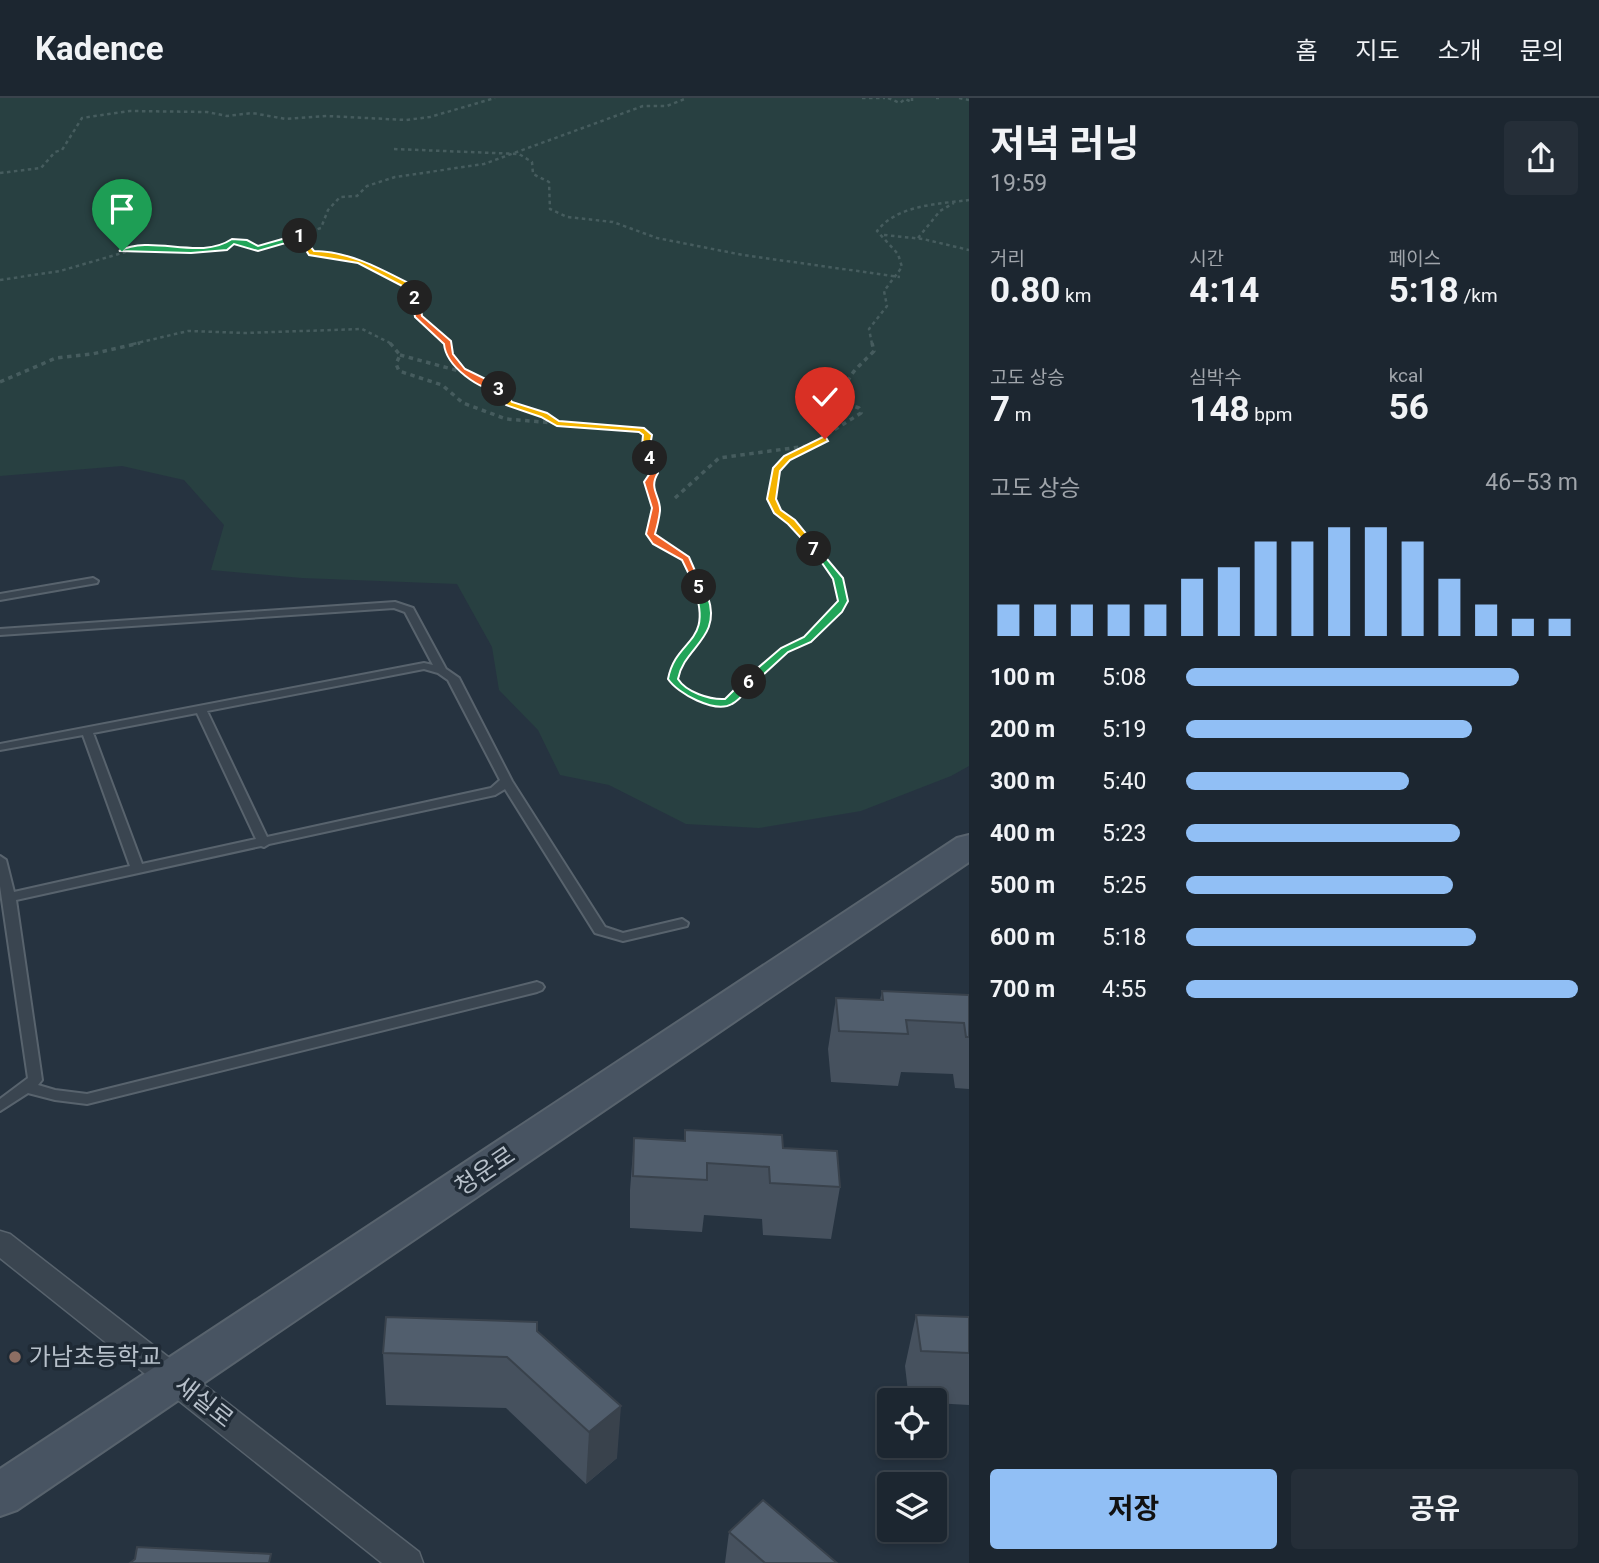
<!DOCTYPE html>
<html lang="ko">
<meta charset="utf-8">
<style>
:root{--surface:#1c2630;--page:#252e38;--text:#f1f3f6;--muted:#a0a5ab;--line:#3a434c;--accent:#91bff5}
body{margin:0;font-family:Roboto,"Noto Sans KR",sans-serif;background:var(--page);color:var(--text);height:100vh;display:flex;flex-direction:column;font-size:26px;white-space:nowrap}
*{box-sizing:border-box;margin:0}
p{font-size:23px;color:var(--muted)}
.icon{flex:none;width:38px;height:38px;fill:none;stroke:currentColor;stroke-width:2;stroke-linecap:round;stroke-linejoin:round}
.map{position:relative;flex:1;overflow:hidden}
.details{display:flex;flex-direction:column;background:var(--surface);width:630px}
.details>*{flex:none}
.fabs{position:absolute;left:877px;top:1290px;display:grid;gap:14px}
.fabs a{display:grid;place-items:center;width:70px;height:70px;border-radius:7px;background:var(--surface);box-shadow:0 4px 10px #0003,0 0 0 2px var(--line);font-size:35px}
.pin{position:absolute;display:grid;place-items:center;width:60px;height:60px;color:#fff;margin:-72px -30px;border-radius:50% 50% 50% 0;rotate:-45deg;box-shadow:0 0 7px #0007}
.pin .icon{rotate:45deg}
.km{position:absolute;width:35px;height:35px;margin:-18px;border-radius:50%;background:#222;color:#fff;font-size:19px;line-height:35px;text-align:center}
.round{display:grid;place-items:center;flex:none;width:74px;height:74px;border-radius:7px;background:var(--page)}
.summary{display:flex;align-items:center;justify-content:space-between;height:119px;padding:0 21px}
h1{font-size:38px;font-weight:700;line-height:52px}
.stats{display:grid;grid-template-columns:repeat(3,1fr);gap:10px;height:119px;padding:7px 21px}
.stats div{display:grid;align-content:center}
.stats b{font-size:35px;font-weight:700}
.stats small{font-size:19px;font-weight:400}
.stats p{font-size:19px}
.chart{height:196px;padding:14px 21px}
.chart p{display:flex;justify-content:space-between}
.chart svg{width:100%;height:126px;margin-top:7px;stroke:var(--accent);stroke-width:6}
.cta{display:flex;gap:14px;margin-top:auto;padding:14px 21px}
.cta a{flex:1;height:80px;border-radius:7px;background:var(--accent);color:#111;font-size:28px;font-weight:700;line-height:80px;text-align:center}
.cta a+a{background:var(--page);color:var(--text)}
ul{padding:0 21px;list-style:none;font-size:23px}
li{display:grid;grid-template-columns:112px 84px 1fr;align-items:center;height:52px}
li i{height:18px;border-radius:9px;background:var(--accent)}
header{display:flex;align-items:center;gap:42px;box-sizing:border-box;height:98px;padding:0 35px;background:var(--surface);border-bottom:2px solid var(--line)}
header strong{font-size:33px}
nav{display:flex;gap:38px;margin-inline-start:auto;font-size:24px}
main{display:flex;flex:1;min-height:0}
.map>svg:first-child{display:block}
.green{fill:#284041}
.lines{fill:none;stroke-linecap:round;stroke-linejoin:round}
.lane-casing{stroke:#58636d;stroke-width:4}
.street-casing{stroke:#58636d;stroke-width:3}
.secondary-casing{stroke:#58636d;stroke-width:4}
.path-far2{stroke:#465c5e;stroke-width:2.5;stroke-dasharray:3.5 3.5;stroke-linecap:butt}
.path-far1{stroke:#465c5e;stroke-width:3.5;stroke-dasharray:4.5 4.5;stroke-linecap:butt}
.path{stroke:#465c5e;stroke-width:4.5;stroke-dasharray:5 5;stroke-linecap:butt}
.lane{fill:#3a4550;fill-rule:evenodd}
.street{fill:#3a4550;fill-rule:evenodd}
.secondary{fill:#485462;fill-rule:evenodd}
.wall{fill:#46515e}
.shaded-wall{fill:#39424c}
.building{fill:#515e6d;stroke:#39424c;stroke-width:2}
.split-1{fill:#22a559;stroke:#fff;stroke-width:2}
.split-2{fill:#f5b400;stroke:#fff;stroke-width:2}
.split-3{fill:#f0652b;stroke:#fff;stroke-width:2}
.split-4{fill:#f5b400;stroke:#fff;stroke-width:2}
.split-5{fill:#f0652b;stroke:#fff;stroke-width:2}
.split-6{fill:#22a559;stroke:#fff;stroke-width:2}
.split-7{fill:#22a559;stroke:#fff;stroke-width:2}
.split-8{fill:#f5b400;stroke:#fff;stroke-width:2}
.education-dot{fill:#8d6e63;stroke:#1f2a35;stroke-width:2.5}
.labels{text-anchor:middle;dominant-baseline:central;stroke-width:7;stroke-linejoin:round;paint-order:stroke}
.near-street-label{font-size:24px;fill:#b7c0ca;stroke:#1f2a35}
.near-poi-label{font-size:24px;fill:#b7c0ca;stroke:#1f2a35;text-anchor:start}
</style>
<header>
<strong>Kadence</strong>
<nav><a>홈</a><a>지도</a><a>소개</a><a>문의</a></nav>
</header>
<main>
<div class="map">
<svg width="969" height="1465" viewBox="0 0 969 1465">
<rect width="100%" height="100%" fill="#263340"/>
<!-- green -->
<path class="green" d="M0 0H969V668L951 678 861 713 759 730 686 726 609 687 560 677 538 632 499 592 492 549 457 486 302 480 211 472 224 427 184 382 122 368 0 378Z"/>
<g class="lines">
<!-- lane casing -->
<g class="lane-casing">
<path id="lane" d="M93 480 98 483 97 485 0 502V496Z
M395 504 413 510 446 571 459 580 512 683 605 829 623 835 682 821 688 825 687 828 623 843 595 835 505 691 495 697 269 746 264 749 261 748 16 802 42 982 38 987 55 992 87 996 537 884 542 886 544 889 542 892 537 894 87 1006 55 1002 28 995 0 1013V1001L28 980 0 788V758L6 762 14 794 130 768 83 637 0 652V646L424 565 433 567 405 514 394 510 0 537V531ZM424 571 438 575 448 582 500 682 491 690 267 739 207 613ZM197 615 256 741 142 766 93 635Z"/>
</g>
<!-- street casing -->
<g class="street-casing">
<path id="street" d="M0 1133 10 1136 419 1454 423 1465H382L0 1160Z"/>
</g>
<!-- secondary casing -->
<g class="secondary-casing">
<path id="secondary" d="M969 737V764L17 1412 0 1418V1371L957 740Z"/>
</g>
<!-- path-far2 -->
<path class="path-far2" d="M862 0H885
M888 0 900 5 905 1 912 4V0
M936 0H939
M959 0 969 2
M394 51 519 56 532 64 533 76 549 84 550 111 567 119 613 124 657 140 743 157 900 179
M0 75 41 70 55 54 62 52 82 20 130 13 207 14 227 18 252 15 286 21 327 18 406 22 430 19 495 0
M884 137 923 141 969 152
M301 138 311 156 366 165 413 191 418 219 448 246
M918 140 940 113 954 105
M0 182 60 173 136 151 185 153 227 150 232 143 258 150 321 130 328 112 340 99 357 98 367 88 395 79 484 66 643 8H667L687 0
M133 246 188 233 244 235 362 231 392 246
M872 246 869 231 887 208 884 193 902 169 898 156 877 133C897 107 938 106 969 102"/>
<!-- path-far1 -->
<path class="path-far1" d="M390 245 400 257 396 266 399 273 442 287 463 305 506 321 641 332 648 336 647 355 653 365 649 392 656 410 650 437C660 446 673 449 683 458 714 485 710 531 686 559
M447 245 449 257 462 273
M400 257 474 277 498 290 509 305 544 317 556 325
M0 284 56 260 92 256 140 245
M675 400 719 360 807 348
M776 559 825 526 843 503 837 482 823 460 776 410 771 387 777 373 788 361 861 315 859 310 847 306C841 279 857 271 874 253L872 245"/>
<!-- path -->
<path class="path" d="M687 557 673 581C684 595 713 613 731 602 745 594 761 569 778 557"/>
<!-- lane -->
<use href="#lane" class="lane"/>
<!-- street -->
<use href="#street" class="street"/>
<!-- secondary -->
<use href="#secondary" class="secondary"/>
</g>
<!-- wall -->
<path class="wall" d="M882 893 969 897V991L955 990 953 976 901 974 898 988 831 984 828 951 836 900 880 902Z
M685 1032 783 1050 840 1089 831 1141 763 1137 762 1121 704 1117 702 1134 630 1130V1092L634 1040 684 1042Z
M916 1217 969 1219V1307L934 1305V1302H909L905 1268Z
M537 1233 617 1360 586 1386 506 1310 386 1307 383 1255Z
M729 1434 837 1465H725Z"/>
<!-- shaded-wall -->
<path class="shaded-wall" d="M621 1308 617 1360 586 1386 589 1334Z"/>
<!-- building -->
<path class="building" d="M882 893 969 897V939H966L964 925 906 922 908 936 839 933 836 900 883 902Z
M685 1032 782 1037 783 1050 837 1053 840 1089 770 1085 769 1069 707 1065V1082L633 1078 634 1040 685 1043Z
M916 1217 969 1219V1255L921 1253Z
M386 1219 537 1224V1233L621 1308 589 1334 507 1259 383 1255Z
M763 1402 837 1465H765L729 1434Z
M137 1449 271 1456 269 1465H130L135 1461Z"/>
<!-- split-1 -->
<path class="split-1" d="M300 136 303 140 258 153 234 146 227 152 191 155 119 153C153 136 199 163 232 141L247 142 258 148Z"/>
<!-- split-2 -->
<path class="split-2" d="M300 136 314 153C350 153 383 172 416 189L419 200 412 202 410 192 358 165 309 157 297 138Z"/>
<!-- split-3 -->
<path class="split-3" d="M412 199 419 200 422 218 451 243 453 256 465 271 502 289V293C479 293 446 268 444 246L415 219Z"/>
<!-- split-4 -->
<path class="split-4" d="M496 289H502L512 304 547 315 559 323 644 330 652 337 650 348 655 360 650 363C641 359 642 346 643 337L639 334 557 328 541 319 506 307Z"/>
<!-- split-5 -->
<path class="split-5" d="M650 358 655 360 658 375C648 391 661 398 660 413 659 421 657 429 655 436L689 459 703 491H696L682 462 653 446 646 436 652 410 644 384 650 375 646 360Z"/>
<!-- split-6 -->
<path class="split-6" d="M699 486C705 489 705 492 708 499 722 540 684 549 678 581 686 594 710 602 725 601L745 581H753V586C747 592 740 602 732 606 715 616 677 595 668 581 676 539 714 547 694 489Z"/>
<!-- split-7 -->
<path class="split-7" d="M811 449H817L843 480 848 503 842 514 811 544 788 554 753 586H745V581L781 550 804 539 838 503 833 481Z"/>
<!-- split-8 -->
<path class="split-8" d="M825 338 828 343 790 362 780 373 776 401 781 412 795 422 817 449 814 454 788 426 774 415 767 401 773 370 784 358Z"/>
<!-- markers -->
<circle class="education-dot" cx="15" cy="1259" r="7"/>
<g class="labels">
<!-- near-street labels -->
<g class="near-street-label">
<text transform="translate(485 1073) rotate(-34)">청운로</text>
<text transform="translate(204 1304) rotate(38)">새실로</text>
</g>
<!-- near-poi labels -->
<g class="near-poi-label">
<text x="29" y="1259">가남초등학교</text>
</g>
</g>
</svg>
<div class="fabs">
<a><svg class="icon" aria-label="locate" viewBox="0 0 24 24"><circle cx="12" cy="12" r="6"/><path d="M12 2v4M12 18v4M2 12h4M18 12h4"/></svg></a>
<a><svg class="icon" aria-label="layers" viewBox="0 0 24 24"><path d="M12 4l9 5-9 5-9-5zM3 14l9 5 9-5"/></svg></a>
</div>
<div class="pin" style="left:122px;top:153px;background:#1e9e55"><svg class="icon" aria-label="arrive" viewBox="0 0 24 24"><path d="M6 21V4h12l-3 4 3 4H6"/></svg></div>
<div class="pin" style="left:825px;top:341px;background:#d93025"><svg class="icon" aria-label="check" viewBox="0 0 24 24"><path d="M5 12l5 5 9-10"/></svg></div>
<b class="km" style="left:300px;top:138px">1</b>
<b class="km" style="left:415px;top:200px">2</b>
<b class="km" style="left:499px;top:291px">3</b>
<b class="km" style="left:650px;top:360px">4</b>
<b class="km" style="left:699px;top:489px">5</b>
<b class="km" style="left:749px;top:584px">6</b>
<b class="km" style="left:814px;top:451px">7</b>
</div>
<section class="details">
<div class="summary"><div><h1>저녁 러닝</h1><p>19:59</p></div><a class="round"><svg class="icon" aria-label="share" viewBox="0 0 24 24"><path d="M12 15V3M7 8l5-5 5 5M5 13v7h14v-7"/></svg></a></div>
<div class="stats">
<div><p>거리</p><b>0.80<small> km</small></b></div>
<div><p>시간</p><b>4:14</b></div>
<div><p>페이스</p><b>5:18<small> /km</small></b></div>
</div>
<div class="stats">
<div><p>고도 상승</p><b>7<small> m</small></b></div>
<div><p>심박수</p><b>148<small> bpm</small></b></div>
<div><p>kcal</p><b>56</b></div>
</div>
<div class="chart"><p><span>고도 상승</span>46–53 m</p>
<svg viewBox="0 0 160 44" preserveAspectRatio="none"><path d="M5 44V33M15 44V33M25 44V33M35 44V33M45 44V33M55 44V24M65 44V20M75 44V11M85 44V11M95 44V6M105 44V6M115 44V11M125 44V24M135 44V33M145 44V38M155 44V38"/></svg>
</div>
<ul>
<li><b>100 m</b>5:08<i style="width:85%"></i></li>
<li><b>200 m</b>5:19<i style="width:73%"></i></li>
<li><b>300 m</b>5:40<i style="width:57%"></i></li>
<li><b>400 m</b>5:23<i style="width:70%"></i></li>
<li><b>500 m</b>5:25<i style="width:68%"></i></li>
<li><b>600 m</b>5:18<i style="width:74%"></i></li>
<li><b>700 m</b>4:55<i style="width:100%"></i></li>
</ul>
<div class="cta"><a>저장</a><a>공유</a></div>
</section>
</main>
